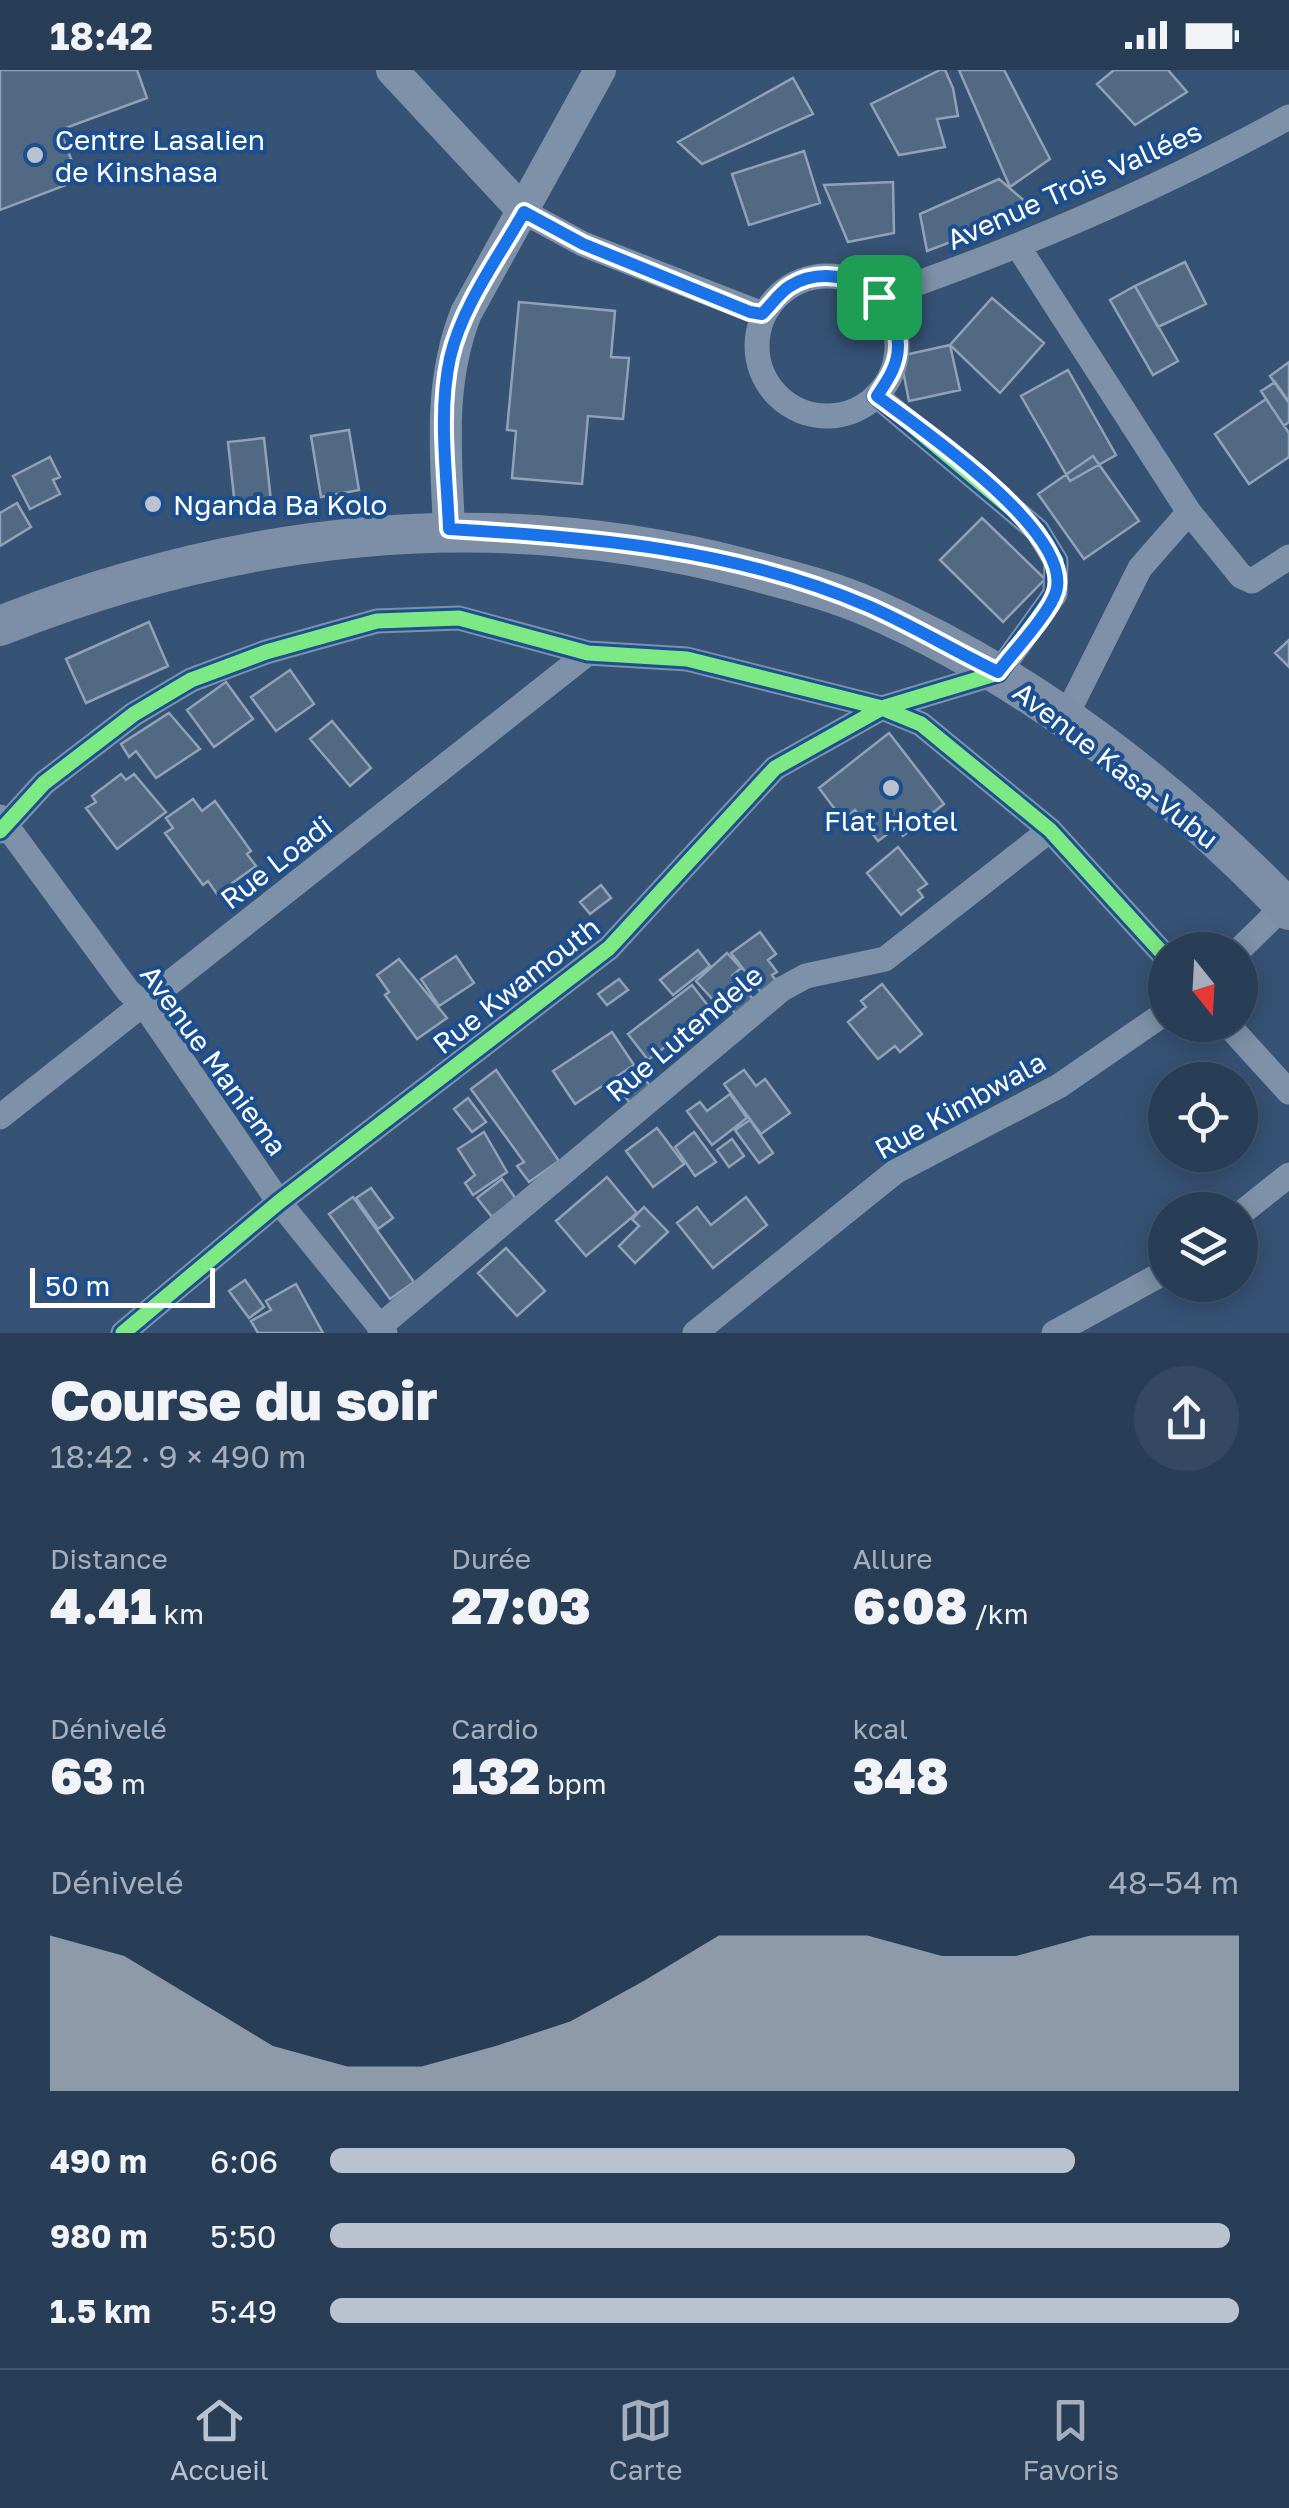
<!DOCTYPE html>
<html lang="fr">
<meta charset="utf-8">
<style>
:root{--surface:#283e57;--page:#344961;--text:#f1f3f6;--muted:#a5aeba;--line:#44576d;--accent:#b9c2ce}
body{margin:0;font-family:"Golos Text",sans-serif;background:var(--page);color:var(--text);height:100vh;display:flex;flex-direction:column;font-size:38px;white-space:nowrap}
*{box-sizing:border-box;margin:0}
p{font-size:32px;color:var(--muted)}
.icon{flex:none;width:55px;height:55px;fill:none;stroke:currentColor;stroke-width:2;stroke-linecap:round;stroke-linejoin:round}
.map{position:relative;height:1263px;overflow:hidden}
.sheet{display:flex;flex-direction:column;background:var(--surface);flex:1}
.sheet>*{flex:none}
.needle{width:65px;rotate:162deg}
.controls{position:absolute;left:1148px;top:862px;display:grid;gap:20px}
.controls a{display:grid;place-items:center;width:110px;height:110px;border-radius:50%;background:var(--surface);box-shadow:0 5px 25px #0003,0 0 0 2px var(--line);font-size:50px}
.scale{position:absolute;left:30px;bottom:25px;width:185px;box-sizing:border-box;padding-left:10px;border:5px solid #fff;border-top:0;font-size:28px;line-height:35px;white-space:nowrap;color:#fff;-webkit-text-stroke:8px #1b4f8f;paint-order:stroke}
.pin{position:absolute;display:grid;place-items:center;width:85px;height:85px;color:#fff;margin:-42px;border-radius:20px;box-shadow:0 5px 15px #0006}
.round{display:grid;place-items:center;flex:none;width:105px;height:105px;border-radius:52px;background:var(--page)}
.head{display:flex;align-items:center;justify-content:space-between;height:170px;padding:0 50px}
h1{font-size:55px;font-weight:800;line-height:75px}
.figures{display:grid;grid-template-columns:repeat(3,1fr);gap:15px;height:170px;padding:10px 50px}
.figures div{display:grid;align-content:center}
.figures b{font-size:50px;font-weight:800}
.figures small{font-size:28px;font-weight:400}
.figures p{font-size:28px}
.chart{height:280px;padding:20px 50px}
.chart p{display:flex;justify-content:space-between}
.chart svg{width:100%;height:180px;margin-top:10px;fill:var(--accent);opacity:.7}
ul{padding:0 50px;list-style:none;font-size:32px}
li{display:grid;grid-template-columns:160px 120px 1fr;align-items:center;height:75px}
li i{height:25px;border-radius:12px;background:var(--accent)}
.status{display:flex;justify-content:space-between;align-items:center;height:70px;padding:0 50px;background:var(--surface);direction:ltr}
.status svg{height:28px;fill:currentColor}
.menu{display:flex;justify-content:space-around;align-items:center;height:140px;border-top:2px solid var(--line);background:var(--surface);font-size:28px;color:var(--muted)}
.menu a{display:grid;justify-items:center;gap:5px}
.menu .selected{color:var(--accent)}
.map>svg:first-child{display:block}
.building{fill:#526984;stroke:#92a2b6;stroke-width:2.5}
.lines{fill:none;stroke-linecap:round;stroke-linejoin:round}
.minor{stroke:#7d92a8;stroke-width:25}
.tertiary{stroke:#7d92a8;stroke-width:32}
.primary{stroke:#7d8ea7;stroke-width:40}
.cycleway-casing{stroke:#1b4f8f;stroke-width:21}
.cycleway{stroke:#7ce984;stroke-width:15}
.route-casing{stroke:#fff;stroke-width:20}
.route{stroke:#1a73e8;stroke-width:12}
.poi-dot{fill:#b9c2ce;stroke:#1b4f8f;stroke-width:4}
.labels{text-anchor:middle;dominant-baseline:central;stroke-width:8;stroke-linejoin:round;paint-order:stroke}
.poi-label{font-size:28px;fill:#fff;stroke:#1b4f8f;text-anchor:start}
.street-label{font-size:28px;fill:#fff;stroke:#1b4f8f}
</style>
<div class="status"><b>18:42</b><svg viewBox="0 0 49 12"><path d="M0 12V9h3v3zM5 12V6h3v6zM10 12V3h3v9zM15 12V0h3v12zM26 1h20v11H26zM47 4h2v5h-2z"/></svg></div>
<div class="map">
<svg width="1289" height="1263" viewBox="0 0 1289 1263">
<rect width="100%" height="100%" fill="#365274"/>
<!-- building -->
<path class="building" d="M0 0H137L147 28 60 60 79 110 0 140Z
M940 0H945L953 18 958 46 937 49 945 77 899 85 871 34Z
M959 0H1004L1050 89 1010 117Z
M1114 0H1168L1187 22 1135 55 1097 14Z
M793 8 813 44 702 94 678 72Z
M804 81 820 133 749 155 732 104Z
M999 109 1035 140 927 181 920 144Z
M893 112 894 163 848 172 824 115Z
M1185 192 1206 234 1158 257 1135 216Z
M1135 216 1178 291 1153 305 1110 230Z
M992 228 1044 273 1000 323 950 275Z
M519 232 615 241 611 287 629 288 623 349 588 346 582 414 512 408 516 361 507 360Z
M950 275 960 320 909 331 900 286Z
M1289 292V333L1270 306Z
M1068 300 1116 385 1070 411 1021 326Z
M1275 312 1289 332V352L1284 356 1261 321Z
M1266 329 1289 363V387L1249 414 1215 364Z
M349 360 359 420 321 427 311 366Z
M264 368 271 431 235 436 228 372Z
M1093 386 1139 451 1084 489 1038 424Z
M50 387 60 407 53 410 60 424 30 439 13 406Z
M17 433 31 457 0 476V443Z
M982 448 1045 509 1003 552 940 490Z
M149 552 168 596 86 633 66 589Z
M1289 570V597L1275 583Z
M290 600 314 634 276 661 251 627Z
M226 612 253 649 214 677 187 640Z
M169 643 200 679 156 708 136 681 129 687 121 674Z
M332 651 371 698 350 716 310 669Z
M889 663 944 734 903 766 897 757 878 771 855 740 843 750 819 718Z
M121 704 126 710 134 704 166 742 117 779 86 738 96 732 92 726Z
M193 729 202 741 215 731 251 781 247 784 256 796 217 824 208 811 203 815 165 763 173 758 166 748Z
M898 777 927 814 918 820 923 827 901 845 867 803Z
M601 815 611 828 590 844 580 832Z
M760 862 776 884 768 890 777 902 772 905 778 914 763 925 731 883Z
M698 880 710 896 673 925 660 910Z
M727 883 741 898 732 906 737 912 715 932 696 911Z
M456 886 474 913 439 936 421 909Z
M399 889 447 948 417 969 385 925 389 922 377 905Z
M619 909 628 920 607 935 598 924Z
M882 914 922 964 900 982 895 976 878 989 848 952 866 937 861 931Z
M692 915 712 941 648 990 628 964Z
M743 916 755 932 737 946 725 930Z
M612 962 634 995 575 1034 553 1001Z
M496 1000 559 1091 529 1112 517 1096 524 1092 471 1019Z
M744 1000 756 1016 765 1009 790 1043 761 1064 724 1014Z
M638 1001 652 1018 631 1034 617 1017Z
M730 1024 747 1048 712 1075 687 1041 700 1032 707 1041Z
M468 1028 486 1052 472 1062 454 1039Z
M750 1050 773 1083 759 1093 735 1060Z
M657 1058 684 1094 653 1117 626 1081Z
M484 1062 507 1102 473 1125 465 1113 475 1105 458 1079Z
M694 1062 716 1092 695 1106 675 1077Z
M732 1069 744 1086 729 1097 717 1080Z
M607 1107 637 1143 586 1186 556 1151Z
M502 1109 516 1129 492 1147 477 1128Z
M371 1118 393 1148 378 1159 356 1128Z
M353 1127 414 1212 390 1229 329 1144Z
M746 1127 767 1155 713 1198 677 1153 697 1137 711 1155Z
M644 1137 668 1162 635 1193 619 1176 639 1156 632 1149Z
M506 1178 545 1221 517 1246 478 1203Z
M245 1210 264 1237 249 1248 229 1221Z
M296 1214 323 1263H258L251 1251 271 1240 266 1231Z"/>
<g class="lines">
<!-- minor -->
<path class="minor" d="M524 142 583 174 762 244
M1019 178 1189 442 1241 506 1252 511 1289 487
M757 276a70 70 0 1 1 140 0a70 70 0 1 1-140 0Z
M879 227C1021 178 1157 120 1289 47
M1065 648 1140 498 1189 442
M0 747 128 921 144 935 279 1132 385 1263
M0 761 44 713 134 644 191 610 266 582 377 551 459 548 588 583 687 589 882 638 921 654 1050 760 1165 886
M1239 880 1284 836
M1228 955 1289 1022
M0 1047 588 583
M1240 1144 1289 1105
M379 1257 782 919 806 906 885 889 1050 760
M123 1263 279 1132 609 878 775 698 882 638 998 603 1055 524 1056 491 1037 460 877 326
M695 1263 895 1102 1059 1016 1165 943
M1054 1263 1165 1202"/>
<!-- tertiary -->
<path class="tertiary" d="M392 0 524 142
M449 459C446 385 438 314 466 243L600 0"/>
<!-- primary -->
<path class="primary" d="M0 556C242 460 494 433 747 499 788 510 830 520 869 537 1026 606 1171 717 1289 840"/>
<!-- cycleway casing -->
<g class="cycleway-casing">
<path id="cycleway" d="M0 761 44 713 134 644 191 610 266 582 377 551 459 548 588 583 687 589 882 638 921 654 1050 760 1165 886
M123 1263 279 1132 609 878 775 698 882 638 998 603 1055 524 1056 491 1037 460 877 326"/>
</g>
<!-- cycleway -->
<use href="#cycleway" class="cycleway"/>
</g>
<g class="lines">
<!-- route casing -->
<g class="route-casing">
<path id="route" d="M524 142 583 174 750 242 762 244C771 235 780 222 790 216 836 188 899 223 898 276 898 296 887 311 877 326 921 359 1074 463 1056 522 1049 544 1013 582 998 602 954 581 912 555 868 536 736 479 590 467 449 459 447 404 438 343 450 288 462 236 498 188 524 142Z"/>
</g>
<!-- route -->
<use href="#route" class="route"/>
</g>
<!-- markers -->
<g class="poi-dot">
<circle cx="35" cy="85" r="10"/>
<circle cx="153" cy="434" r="10"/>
<circle cx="891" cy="718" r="10"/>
</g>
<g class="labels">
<!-- poi labels -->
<g class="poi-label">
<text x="55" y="69">Centre Lasalien<tspan x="55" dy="32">de Kinshasa</tspan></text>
<text x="173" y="434">Nganda Ba Kolo</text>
<text x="891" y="750" text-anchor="middle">Flat Hotel</text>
</g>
<!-- street labels -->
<g class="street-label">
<text transform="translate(1074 115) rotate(-24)">Avenue Trois Vallées</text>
<text transform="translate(1116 695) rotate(38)">Avenue Kasa-Vubu</text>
<text transform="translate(276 792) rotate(-38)">Rue Loadi</text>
<text transform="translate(516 915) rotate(-38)">Rue Kwamouth</text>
<text transform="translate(684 963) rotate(-40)">Rue Lutendele</text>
<text transform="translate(214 990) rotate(54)">Avenue Maniema</text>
<text transform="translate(960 1035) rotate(-29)">Rue Kimbwala</text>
</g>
</g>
</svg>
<div class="controls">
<a><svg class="needle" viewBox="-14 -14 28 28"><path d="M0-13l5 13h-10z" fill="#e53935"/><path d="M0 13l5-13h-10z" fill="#a5aeba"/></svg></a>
<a><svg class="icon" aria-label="locate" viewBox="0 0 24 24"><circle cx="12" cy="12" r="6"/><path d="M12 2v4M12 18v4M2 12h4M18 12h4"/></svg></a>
<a><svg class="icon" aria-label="layers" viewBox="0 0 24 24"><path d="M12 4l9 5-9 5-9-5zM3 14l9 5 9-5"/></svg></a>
</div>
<div class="scale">50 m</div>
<div class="pin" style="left:879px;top:227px;background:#1e9e55"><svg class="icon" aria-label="arrive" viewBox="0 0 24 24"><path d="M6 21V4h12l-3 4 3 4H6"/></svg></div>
</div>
<section class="sheet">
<div class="head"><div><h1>Course du soir</h1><p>18:42 · 9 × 490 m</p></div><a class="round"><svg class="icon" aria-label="share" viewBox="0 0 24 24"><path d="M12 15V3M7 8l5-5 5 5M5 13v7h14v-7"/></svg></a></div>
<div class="figures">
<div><p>Distance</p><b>4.41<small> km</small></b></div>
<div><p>Durée</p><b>27:03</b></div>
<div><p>Allure</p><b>6:08<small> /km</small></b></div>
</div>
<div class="figures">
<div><p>Dénivelé</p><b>63<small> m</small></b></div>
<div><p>Cardio</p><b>132<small> bpm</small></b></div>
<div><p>kcal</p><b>348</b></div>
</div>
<div class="chart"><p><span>Dénivelé</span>48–54 m</p>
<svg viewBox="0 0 160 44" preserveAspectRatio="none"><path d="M0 44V6L10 11L20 22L30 33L40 38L50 38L60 33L70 27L80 17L90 6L100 6L110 6L120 11L130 11L140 6L150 6L160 6V44z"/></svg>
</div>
<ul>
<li><b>490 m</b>6:06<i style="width:82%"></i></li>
<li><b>980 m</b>5:50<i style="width:99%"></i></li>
<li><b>1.5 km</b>5:49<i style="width:100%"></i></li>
</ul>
</section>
<nav class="menu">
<a class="selected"><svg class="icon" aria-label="home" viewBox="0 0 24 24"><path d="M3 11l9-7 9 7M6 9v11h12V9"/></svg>Accueil</a>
<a><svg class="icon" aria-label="map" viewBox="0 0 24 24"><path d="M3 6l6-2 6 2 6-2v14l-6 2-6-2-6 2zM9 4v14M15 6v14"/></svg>Carte</a>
<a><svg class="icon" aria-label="saved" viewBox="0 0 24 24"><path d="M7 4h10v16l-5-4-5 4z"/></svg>Favoris</a>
</nav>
